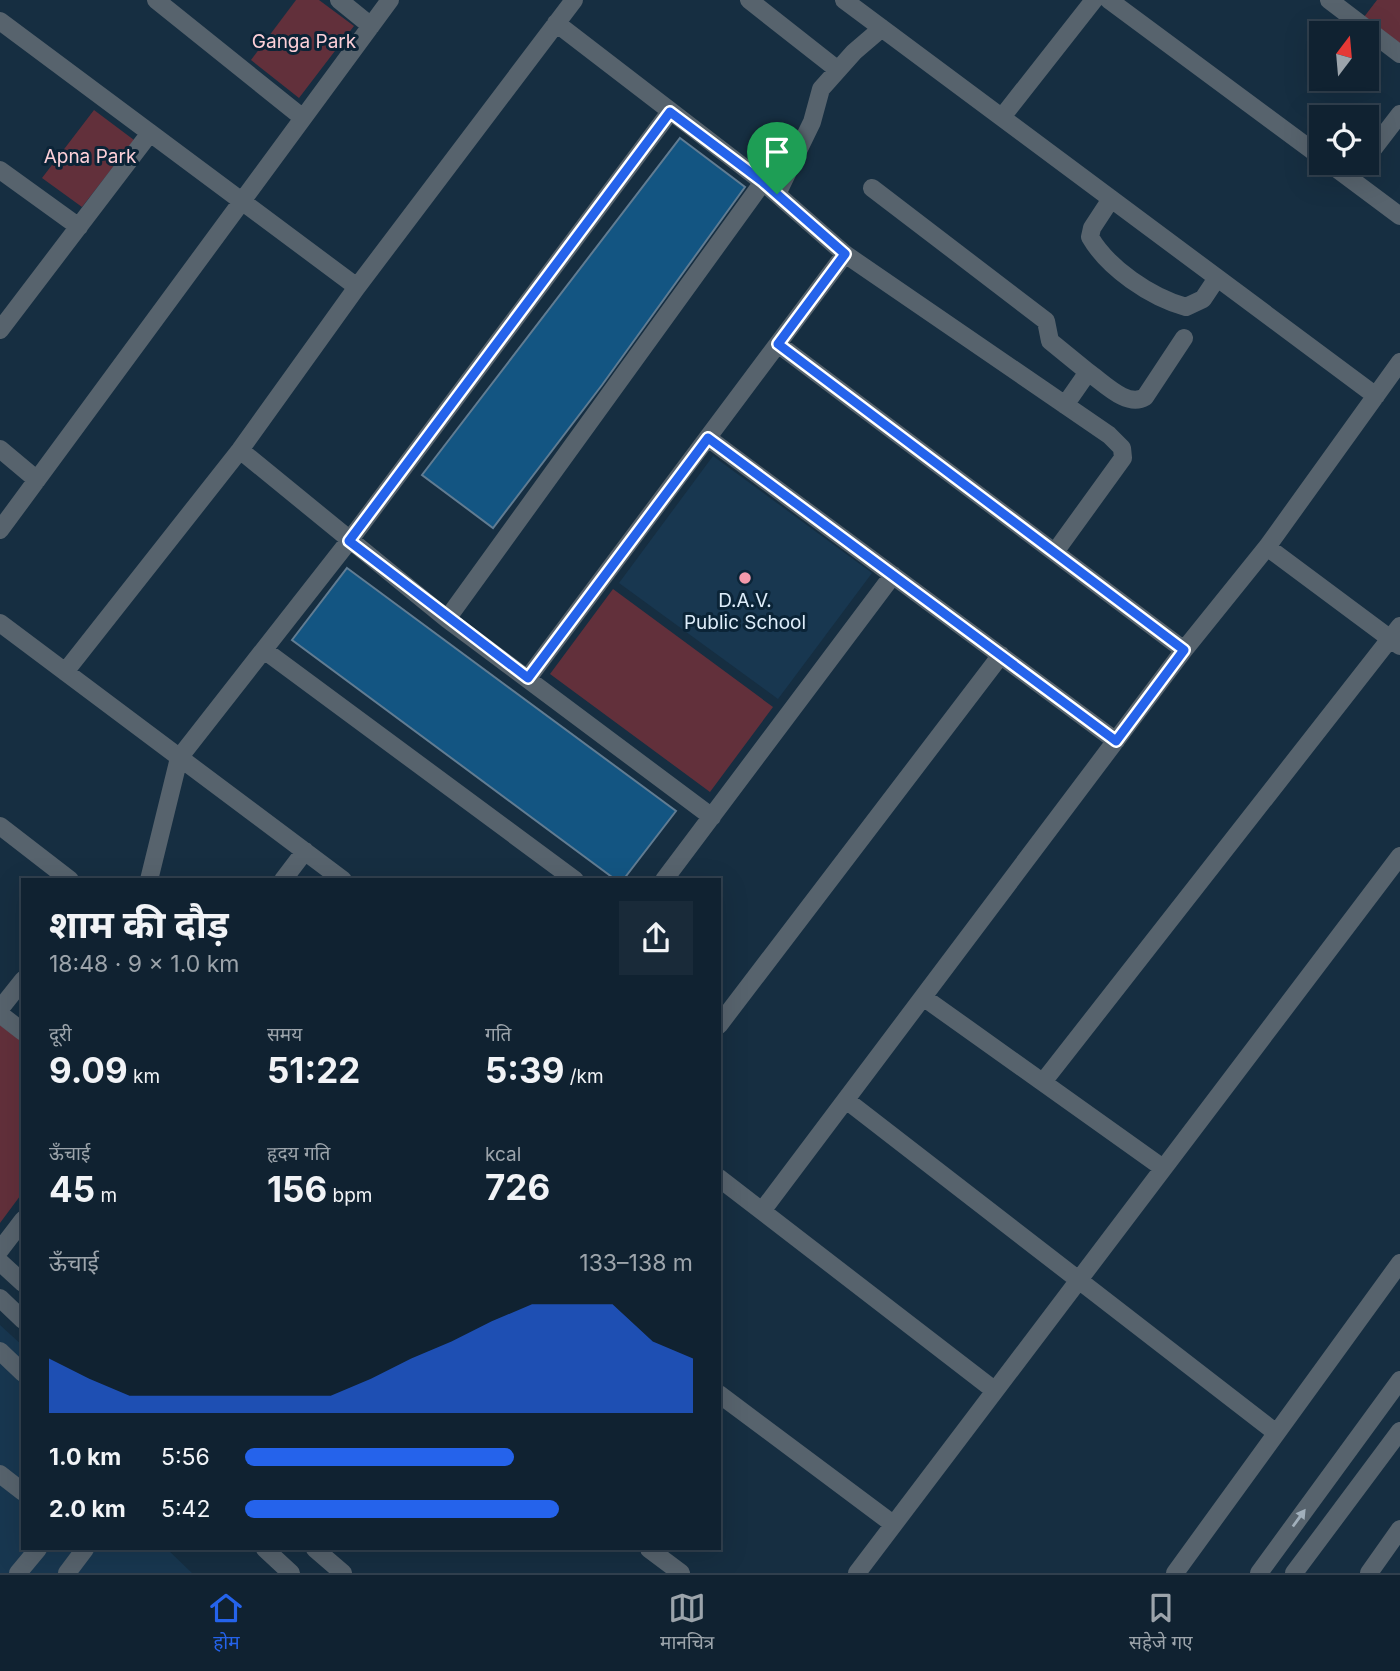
<!DOCTYPE html>
<html lang="hi">
<meta charset="utf-8">
<style>
:root{--surface:#102231;--page:#192a39;--text:#f1f3f6;--muted:#9ca4ab;--line:#303f4d;--accent:#2563eb}
body{margin:0;font-family:Inter,"Noto Sans Devanagari",sans-serif;background:var(--page);color:var(--text);height:100vh;display:flex;flex-direction:column;font-size:26px;white-space:nowrap}
*{box-sizing:border-box;margin:0}
p{font-size:23px;color:var(--muted)}
.icon{flex:none;width:38px;height:38px;fill:none;stroke:currentColor;stroke-width:2;stroke-linecap:round;stroke-linejoin:round}
.map{position:relative;flex:1;overflow:hidden}
.drawer{position:absolute;left:21px;top:878px;width:700px;height:672px;display:flex;flex-direction:column;background:var(--surface);border-radius:0px;box-shadow:0 7px 28px #0002,0 0 0 2px var(--line)}
.drawer>*{flex:none}
.needle{width:46px;rotate:16deg}
.buttons{position:absolute;left:1309px;top:21px;display:grid;gap:14px}
.buttons a{display:grid;place-items:center;width:70px;height:70px;border-radius:0px;background:var(--surface);box-shadow:0 7px 28px #0002,0 0 0 2px var(--line);font-size:35px}
.pin{position:absolute;display:grid;place-items:center;width:60px;height:60px;color:#fff;margin:-72px -30px;border-radius:50% 50% 50% 0;rotate:-45deg;box-shadow:0 0 7px #0007}
.pin .icon{rotate:45deg}
.round{display:grid;place-items:center;flex:none;width:74px;height:74px;border-radius:0px;background:var(--page)}
.head{display:flex;align-items:center;justify-content:space-between;height:119px;padding:0 28px}
h1{font-size:38px;font-weight:700;line-height:52px}
.figures{display:grid;grid-template-columns:repeat(3,1fr);gap:10px;height:119px;padding:7px 28px}
.figures div{display:grid;align-content:center}
.figures b{font-size:35px;font-weight:700}
.figures small{font-size:19px;font-weight:400}
.figures p{font-size:19px}
.chart{height:196px;padding:14px 28px}
.chart p{display:flex;justify-content:space-between}
.chart svg{width:100%;height:126px;margin-top:7px;fill:var(--accent);opacity:.7}
ul{padding:0 28px;list-style:none;font-size:23px}
li{display:grid;grid-template-columns:112px 84px 1fr;align-items:center;height:52px}
li i{height:18px;border-radius:9px;background:var(--accent)}
.menu{display:flex;justify-content:space-around;align-items:center;height:98px;border-top:2px solid var(--line);background:var(--surface);font-size:19px;color:var(--muted)}
.menu a{display:grid;justify-items:center;gap:4px}
.menu .selected{color:var(--accent)}
.map>svg:first-child{display:block}
.built{fill:#183750}
.green{fill:#62303b}
.building{fill:#135582;stroke:#617c92;stroke-width:2}
.lines{fill:none;stroke-linecap:round;stroke-linejoin:round}
.minor{stroke:#57636d;stroke-width:18}
.oneway{fill:#a1afbb}
.route-casing{stroke:#fff;stroke-width:14}
.route{stroke:#2563eb;stroke-width:9}
.poi-dot{fill:#f39aab;stroke:#0b2437;stroke-width:2.5}
.labels{text-anchor:middle;dominant-baseline:central;stroke-width:6;stroke-linejoin:round;paint-order:stroke}
.park-label{font-size:19px;fill:#fdd0d8;stroke:#0b2437}
.poi-label{font-size:19px;fill:#deedfa;stroke:#0b2437}
</style>
<div class="map">
<svg width="1400" height="1573" viewBox="0 0 1400 1573">
<rect width="100%" height="100%" fill="#162e41"/>
<!-- built -->
<path class="built" d="M713 456 872 573 778 699 619 583Z
M0 1325 23 1346V1549H167L192 1573H0Z"/>
<!-- green -->
<path class="green" d="M296 0H319L354 26 299 98 251 60Z
M1377 0H1400V44L1364 17Z
M94 110 134 140 82 207 42 178Z
M613 589 773 707 710 792 550 674Z
M0 1025 23 1042V1192L0 1223Z"/>
<!-- building -->
<path class="building" d="M680 138 745 187 602 385 493 528 422 475Z
M347 568 676 811 623 880H616L292 640Z"/>
<g class="lines">
<!-- minor -->
<path class="minor" d="M156 0 303 118
M339 0 371 26
M749 0 838 70
M844 0 1376 396
M1109 0 1321 157
M1329 0 1400 54
M0 21 357 287
M556 23 763 182 845 254 1109 435 1122 448 1123 458 1055 552
M1002 117 1094 0
M1367 157 1400 114
M1329 163 1400 216
M0 170 79 227
M872 188 1046 321 1050 341 1088 372 1065 405
M777 194 812 122 821 89 854 52 882 28
M1111 199 1092 228 1090 237C1108 268 1150 297 1186 307L1203 299 1217 278
M0 330 150 133
M778 344 1184 650
M1088 372C1104 383 1127 408 1145 397L1184 338
M708 438 1116 741
M0 449 37 480
M240 450 447 619 712 817
M0 530 390 0
M1267 547 1400 646
M447 619 763 182
M0 623 343 880
M264 650 575 880
M65 672 240 450 357 287 574 0
M528 678 845 254
M0 826 70 880
M149 880 179 758 349 541 670 112
M283 880 305 851
M664 880 893 575
M923 997 1163 1168
M0 1009 23 980
M0 1014 23 1032
M719 1025 1001 655
M1043 1082 1400 626
M846 1100 1275 1432
M719 1178 994 1390
M762 1211 1184 650 1267 547 1400 362
M0 1250 23 1220
M0 1262 23 1283
M0 1298 23 1320
M0 1351 23 1373
M719 1394 893 1524
M0 1474 23 1492
M265 1549 291 1573
M315 1549 343 1573
M649 1549 681 1573
M18 1573 38 1549
M67 1573 85 1549
M857 1573 1400 856
M1175 1573 1400 1263
M1259 1573 1400 1380
M1294 1573 1400 1431
M1369 1573 1400 1529"/>
</g>
<!-- one-way arrows -->
<defs><path id="oneway-solid" d="M-6-.8H1V-3.2L6.5 0L1 3.2V.8H-6Z" transform="scale(1.75)"/></defs>
<use class="oneway" href="#oneway-solid" transform="translate(1299 1518) rotate(-54)"/>
<g class="lines">
<!-- route casing -->
<g class="route-casing">
<path id="route" d="M670 112 763 182 845 254 778 344 1184 650 1116 741 708 438 528 678 349 541Z"/>
</g>
<!-- route -->
<use href="#route" class="route"/>
</g>
<!-- markers -->
<circle class="poi-dot" cx="745" cy="578" r="7"/>
<g class="labels">
<!-- park labels -->
<g class="park-label">
<text x="304" y="41">Ganga Park</text>
<text x="90" y="156">Apna Park</text>
</g>
<!-- poi labels -->
<g class="poi-label">
<text x="745" y="600">D.A.V.<tspan x="745" dy="22">Public School</tspan></text>
</g>
</g>
</svg>
<div class="buttons">
<a><svg class="needle" viewBox="-14 -14 28 28"><path d="M0-13l5 13h-10z" fill="#e53935"/><path d="M0 13l5-13h-10z" fill="#9ca4ab"/></svg></a>
<a><svg class="icon" aria-label="locate" viewBox="0 0 24 24"><circle cx="12" cy="12" r="6"/><path d="M12 2v4M12 18v4M2 12h4M18 12h4"/></svg></a>
</div>
<div class="pin" style="left:777px;top:194px;background:#1e9e55"><svg class="icon" aria-label="arrive" viewBox="0 0 24 24"><path d="M6 21V4h12l-3 4 3 4H6"/></svg></div>
<section class="drawer">
<div class="head"><div><h1>शाम की दौड़</h1><p>18:48 · 9 × 1.0 km</p></div><a class="round"><svg class="icon" aria-label="share" viewBox="0 0 24 24"><path d="M12 15V3M7 8l5-5 5 5M5 13v7h14v-7"/></svg></a></div>
<div class="figures">
<div><p>दूरी</p><b>9.09<small> km</small></b></div>
<div><p>समय</p><b>51:22</b></div>
<div><p>गति</p><b>5:39<small> /km</small></b></div>
</div>
<div class="figures">
<div><p>ऊँचाई</p><b>45<small> m</small></b></div>
<div><p>हृदय गति</p><b>156<small> bpm</small></b></div>
<div><p>kcal</p><b>726</b></div>
</div>
<div class="chart"><p><span>ऊँचाई</span>133–138 m</p>
<svg viewBox="0 0 160 44" preserveAspectRatio="none"><path d="M0 44V25L10 32L20 38L30 38L40 38L50 38L60 38L70 38L80 32L90 25L100 19L110 12L120 6L130 6L140 6L150 19L160 25V44z"/></svg>
</div>
<ul>
<li><b>1.0 km</b>5:56<i style="width:60%"></i></li>
<li><b>2.0 km</b>5:42<i style="width:70%"></i></li>
</ul>
</section>
</div>
<nav class="menu">
<a class="selected"><svg class="icon" aria-label="home" viewBox="0 0 24 24"><path d="M3 11l9-7 9 7M6 9v11h12V9"/></svg>होम</a>
<a><svg class="icon" aria-label="map" viewBox="0 0 24 24"><path d="M3 6l6-2 6 2 6-2v14l-6 2-6-2-6 2zM9 4v14M15 6v14"/></svg>मानचित्र</a>
<a><svg class="icon" aria-label="saved" viewBox="0 0 24 24"><path d="M7 4h10v16l-5-4-5 4z"/></svg>सहेजे गए</a>
</nav>
